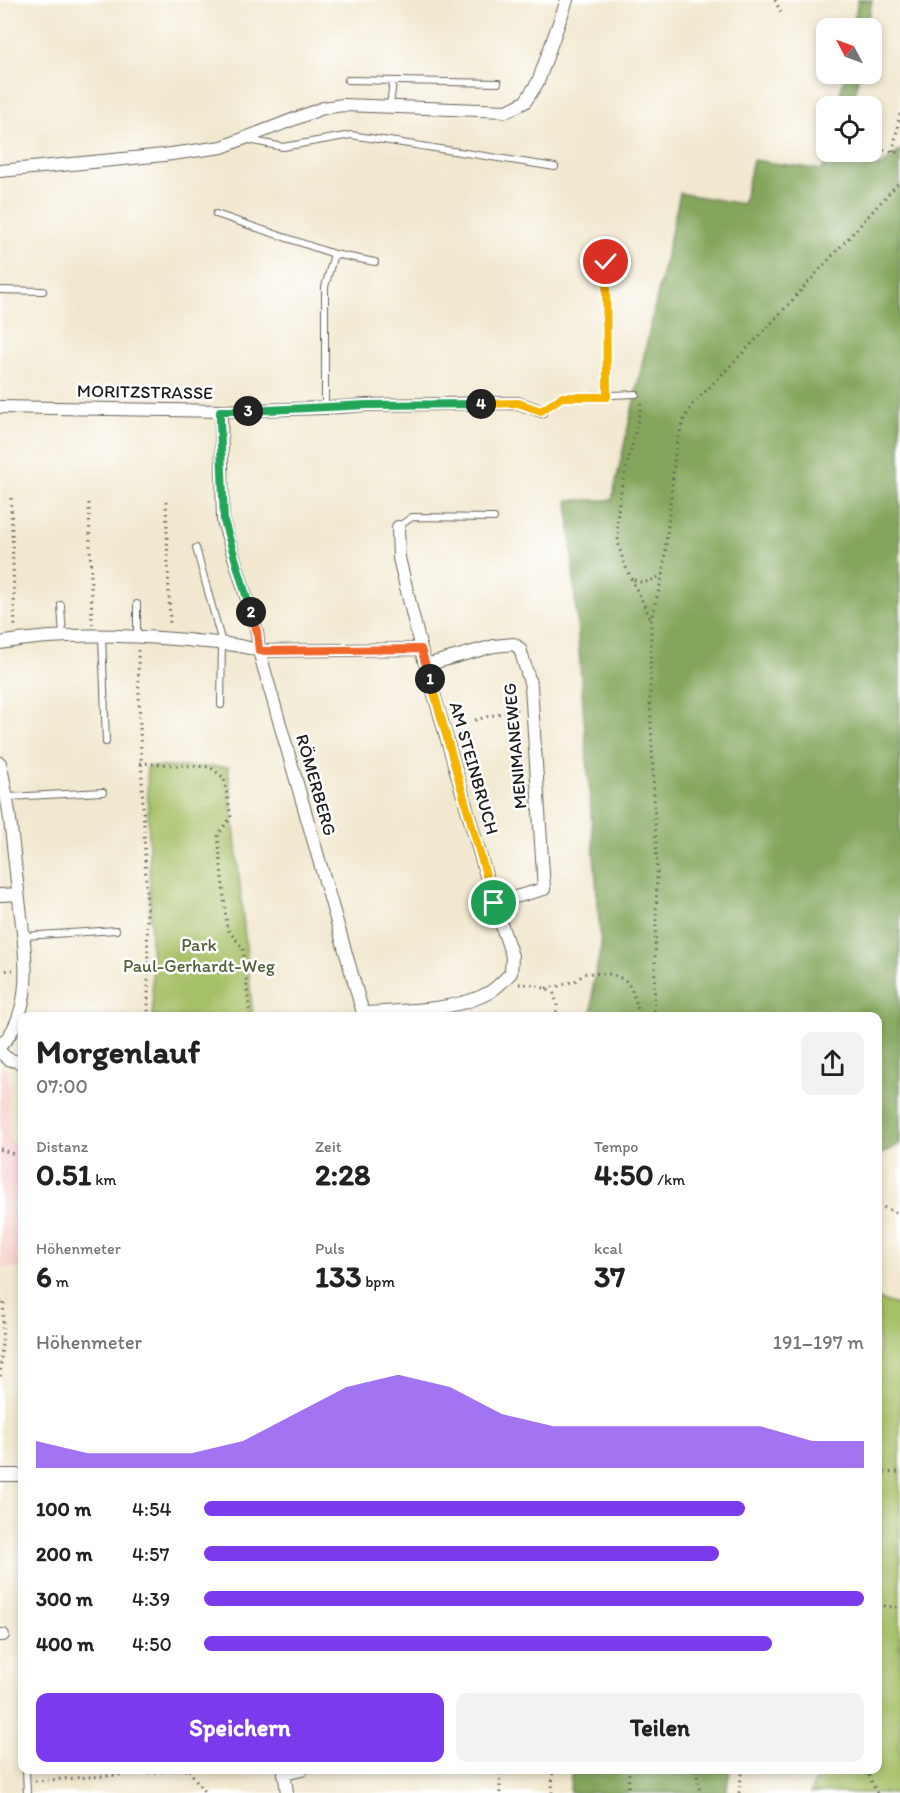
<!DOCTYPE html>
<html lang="de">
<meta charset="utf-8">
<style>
:root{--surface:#fff;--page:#f2f2f2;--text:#222;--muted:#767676;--accent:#7c3aed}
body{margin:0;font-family:Itim,sans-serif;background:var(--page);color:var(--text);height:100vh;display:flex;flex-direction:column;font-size:22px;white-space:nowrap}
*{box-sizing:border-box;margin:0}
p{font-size:20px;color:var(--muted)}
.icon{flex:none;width:33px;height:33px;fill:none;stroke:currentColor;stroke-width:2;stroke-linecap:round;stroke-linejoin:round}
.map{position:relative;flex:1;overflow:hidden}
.details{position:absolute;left:18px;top:1012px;width:864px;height:762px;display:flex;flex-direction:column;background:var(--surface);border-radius:12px;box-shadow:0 3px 9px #0003}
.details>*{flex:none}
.needle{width:39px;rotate:311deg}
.tools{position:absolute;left:816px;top:18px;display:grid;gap:12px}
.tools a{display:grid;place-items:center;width:66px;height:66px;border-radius:12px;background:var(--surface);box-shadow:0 3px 9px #0003;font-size:30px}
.pin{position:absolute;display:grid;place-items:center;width:51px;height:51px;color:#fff;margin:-26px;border:3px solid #fff;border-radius:50%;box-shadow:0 2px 6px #0007}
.km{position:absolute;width:30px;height:30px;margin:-15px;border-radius:50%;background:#222;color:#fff;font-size:16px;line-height:30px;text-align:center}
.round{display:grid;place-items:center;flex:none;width:63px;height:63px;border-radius:12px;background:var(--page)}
.head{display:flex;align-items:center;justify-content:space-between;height:102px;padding:0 18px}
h1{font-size:33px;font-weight:700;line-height:45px}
.figures{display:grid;grid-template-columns:repeat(3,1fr);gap:9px;height:102px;padding:6px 18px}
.figures div{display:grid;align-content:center}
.figures b{font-size:30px;font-weight:700}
.figures small{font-size:16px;font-weight:400}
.figures p{font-size:16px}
.chart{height:168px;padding:12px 18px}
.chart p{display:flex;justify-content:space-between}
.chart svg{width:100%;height:108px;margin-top:6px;fill:var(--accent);opacity:.7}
.button{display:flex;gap:12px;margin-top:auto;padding:12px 18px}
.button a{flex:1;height:69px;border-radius:12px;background:var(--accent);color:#fff;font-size:24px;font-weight:700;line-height:69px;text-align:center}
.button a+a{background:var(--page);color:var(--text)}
ul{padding:0 18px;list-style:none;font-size:20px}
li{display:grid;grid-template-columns:96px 72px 1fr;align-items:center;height:45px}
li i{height:15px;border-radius:8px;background:var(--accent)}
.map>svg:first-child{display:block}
.built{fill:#f7d0ca}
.green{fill:#a6c066;stroke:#616e41;stroke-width:1.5}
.forest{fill:#84a65b;stroke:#50613c;stroke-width:1.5}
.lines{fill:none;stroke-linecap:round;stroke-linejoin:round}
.service-casing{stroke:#67635b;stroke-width:8}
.minor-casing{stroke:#67635b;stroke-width:14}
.path{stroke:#67635b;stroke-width:3;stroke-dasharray:1.5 4.5;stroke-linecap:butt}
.service{stroke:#fff;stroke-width:6}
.minor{stroke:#fff;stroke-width:12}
.split-1-casing{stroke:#fff;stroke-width:12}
.split-2-casing{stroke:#fff;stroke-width:12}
.split-3-casing{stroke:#fff;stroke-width:12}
.split-4-casing{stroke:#fff;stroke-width:12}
.split-5-casing{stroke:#fff;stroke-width:12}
.split-1{stroke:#f5b400;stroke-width:8}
.split-2{stroke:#f0652b;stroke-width:8}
.split-3{stroke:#22a559;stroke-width:8}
.split-4{stroke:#22a559;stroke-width:8}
.split-5{stroke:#f5b400;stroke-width:8}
.labels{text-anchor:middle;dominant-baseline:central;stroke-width:5;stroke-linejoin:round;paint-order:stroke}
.street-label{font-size:18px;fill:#1c1c1c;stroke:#fff}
.park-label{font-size:18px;fill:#535e3a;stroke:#fff}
</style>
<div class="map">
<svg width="900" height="1793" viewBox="0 0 900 1793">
<rect width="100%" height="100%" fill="#fff"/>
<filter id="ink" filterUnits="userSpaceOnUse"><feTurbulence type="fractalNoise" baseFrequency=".0167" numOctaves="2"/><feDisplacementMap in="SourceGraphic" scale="12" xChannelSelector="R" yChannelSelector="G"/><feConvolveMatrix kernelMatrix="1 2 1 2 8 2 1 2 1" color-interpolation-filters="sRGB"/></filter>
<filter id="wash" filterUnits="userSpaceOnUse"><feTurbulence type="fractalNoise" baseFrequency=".008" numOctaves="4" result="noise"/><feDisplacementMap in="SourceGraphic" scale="24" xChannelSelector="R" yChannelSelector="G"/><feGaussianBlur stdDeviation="1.35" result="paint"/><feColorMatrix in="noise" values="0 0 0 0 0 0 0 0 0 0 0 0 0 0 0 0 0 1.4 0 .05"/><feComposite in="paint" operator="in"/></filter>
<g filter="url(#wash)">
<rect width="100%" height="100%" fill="#f1e8cf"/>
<!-- built -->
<path class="built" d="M0 1069H9L10 1142 22 1143V1269L0 1268Z"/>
<!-- green -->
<path class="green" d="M147 767H228L253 1017H153Z
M878 1299 900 1306V1793H810L821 1770H878Z"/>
<!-- forest -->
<path class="forest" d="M858 0H872L867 28H853Z
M845 74H859L853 106H837Z
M900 150V1144L878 1156V1017H592L593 984 601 948 568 500H612L680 193 743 204 753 160 823 170 827 152H845L843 164 881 166Z
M571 1770H730L726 1793H570Z"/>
</g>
<g filter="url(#ink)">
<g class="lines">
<!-- service casing -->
<g class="service-casing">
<path id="service" d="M348 80 498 83
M390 106 393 81
M249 140 283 147 351 135 555 167
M216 214 334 254 375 262
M606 262 607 397
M0 290 43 291
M325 408V287L334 254
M541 411 562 397 636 394
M398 527 412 517 494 518
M196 548 222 643 221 705
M137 604V636
M61 605 63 637
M102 636 106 742
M8 797 103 792
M24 936 116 930
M26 1770 27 1793"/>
</g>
<!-- minor casing -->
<g class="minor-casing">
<path id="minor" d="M0 171 164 155 222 147 323 108 343 105 507 111 525 102 538 82 567 0
M0 407 221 411 325 408 367 405 518 403 541 411
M221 411 223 521 257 632 259 651 363 1013C398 1011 450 1011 482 996 494 991 502 982 511 973L512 956 494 903 421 649 399 558 398 527
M0 643C61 632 126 635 187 640 212 643 236 643 259 651L421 649
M426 665 494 646 514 644 520 649 531 686 544 889 494 903
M0 763C10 806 13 848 18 891 23 938 39 1010 0 1046
M0 895 18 894
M0 1052 8 1059 22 1063
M0 1475H22
M0 1635H3
M284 1770 287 1793
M284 1774 302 1770"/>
</g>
<!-- path -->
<path class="path" d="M775 0 782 15
M872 148 900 153
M893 151 900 113
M641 403C635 451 609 501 620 550 626 573 641 596 650 618
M11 498 15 629
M166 501 170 625
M89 503 92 624
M634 580C646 585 653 580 663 574
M138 650C140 772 149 895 148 1017
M475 720 520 708
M140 763 210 767 224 778 231 817 218 835 227 929 243 948 250 1017
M0 971 13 970
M519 984C532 984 543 986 554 994L557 1004 556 1017
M546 988 559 986 575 981 586 973 611 974 625 980 631 988 641 1017
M479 1017V1011
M654 1017 657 869 650 699 651 620 663 574 676 445 684 419 692 405 767 328 900 181
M0 1149 22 1157
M878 1205 900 1214
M0 1301H4L0 1381
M878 1473 900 1472
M878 1605 900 1608
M189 1770 205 1793
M696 1770 700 1793
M866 1770 877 1793
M35 1781 186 1770
M500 1793V1770
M552 1793 553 1770
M628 1793 629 1770
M739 1793 742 1770"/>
<!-- service -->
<use href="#service" class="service"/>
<!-- minor -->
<use href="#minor" class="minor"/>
</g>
</g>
<g class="lines" filter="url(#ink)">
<!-- split-1 casing -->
<g class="split-1-casing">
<path id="split-1" d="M430 679 494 903"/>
</g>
<!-- split-2 casing -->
<g class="split-2-casing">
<path id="split-2" d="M251 612 257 632 259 651 421 649 430 679"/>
</g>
<!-- split-3 casing -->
<g class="split-3-casing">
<path id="split-3" d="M248 411H220V422L224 521 251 612"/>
</g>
<!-- split-4 casing -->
<g class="split-4-casing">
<path id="split-4" d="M248 411 367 405 481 404"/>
</g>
<!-- split-5 casing -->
<g class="split-5-casing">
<path id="split-5" d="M481 404 518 403 541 411 562 397H607L606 262"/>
</g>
<!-- split-1 -->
<use href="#split-1" class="split-1"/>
<!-- split-2 -->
<use href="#split-2" class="split-2"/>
<!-- split-3 -->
<use href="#split-3" class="split-3"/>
<!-- split-4 -->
<use href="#split-4" class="split-4"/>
<!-- split-5 -->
<use href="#split-5" class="split-5"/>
</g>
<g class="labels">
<!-- street labels -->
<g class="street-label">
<text transform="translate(145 392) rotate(1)">MORITZSTRASSE</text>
<text transform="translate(515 746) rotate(-95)">MENIMANEWEG</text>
<text transform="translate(474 768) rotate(74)">AM STEINBRUCH</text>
<text transform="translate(316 785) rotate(74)">RÖMERBERG</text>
</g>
<!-- park labels -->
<g class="park-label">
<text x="199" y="945">Park<tspan x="199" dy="21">Paul-Gerhardt-Weg</tspan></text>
</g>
</g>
</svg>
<div class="tools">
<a><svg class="needle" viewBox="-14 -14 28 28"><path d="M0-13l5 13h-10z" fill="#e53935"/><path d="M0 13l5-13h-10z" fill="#767676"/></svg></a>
<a><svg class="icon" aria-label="locate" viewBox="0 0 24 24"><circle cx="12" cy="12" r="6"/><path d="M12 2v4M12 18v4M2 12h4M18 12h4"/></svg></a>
</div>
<div class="pin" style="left:494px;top:903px;background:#1e9e55"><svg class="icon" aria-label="arrive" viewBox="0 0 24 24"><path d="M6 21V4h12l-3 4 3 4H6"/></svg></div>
<div class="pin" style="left:606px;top:262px;background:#d93025"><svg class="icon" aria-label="check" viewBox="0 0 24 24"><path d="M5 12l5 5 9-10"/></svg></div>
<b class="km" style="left:430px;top:679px">1</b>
<b class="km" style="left:251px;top:612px">2</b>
<b class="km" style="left:248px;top:411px">3</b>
<b class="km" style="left:481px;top:404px">4</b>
<section class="details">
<div class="head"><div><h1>Morgenlauf</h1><p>07:00</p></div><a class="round"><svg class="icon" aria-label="share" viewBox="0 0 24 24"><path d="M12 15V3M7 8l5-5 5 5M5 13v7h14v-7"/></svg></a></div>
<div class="figures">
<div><p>Distanz</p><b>0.51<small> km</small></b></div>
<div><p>Zeit</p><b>2:28</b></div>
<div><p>Tempo</p><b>4:50<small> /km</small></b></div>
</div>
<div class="figures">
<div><p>Höhenmeter</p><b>6<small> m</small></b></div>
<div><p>Puls</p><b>133<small> bpm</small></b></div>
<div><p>kcal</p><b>37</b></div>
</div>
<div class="chart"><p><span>Höhenmeter</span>191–197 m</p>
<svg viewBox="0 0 160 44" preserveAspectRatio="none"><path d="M0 44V33L10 38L20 38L30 38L40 33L50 22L60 11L70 6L80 11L90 22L100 27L110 27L120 27L130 27L140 27L150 33L160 33V44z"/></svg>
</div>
<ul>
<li><b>100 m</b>4:54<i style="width:82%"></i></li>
<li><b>200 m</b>4:57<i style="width:78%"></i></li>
<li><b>300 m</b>4:39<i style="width:100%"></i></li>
<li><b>400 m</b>4:50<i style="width:86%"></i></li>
</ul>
<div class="button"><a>Speichern</a><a>Teilen</a></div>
</section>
</div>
